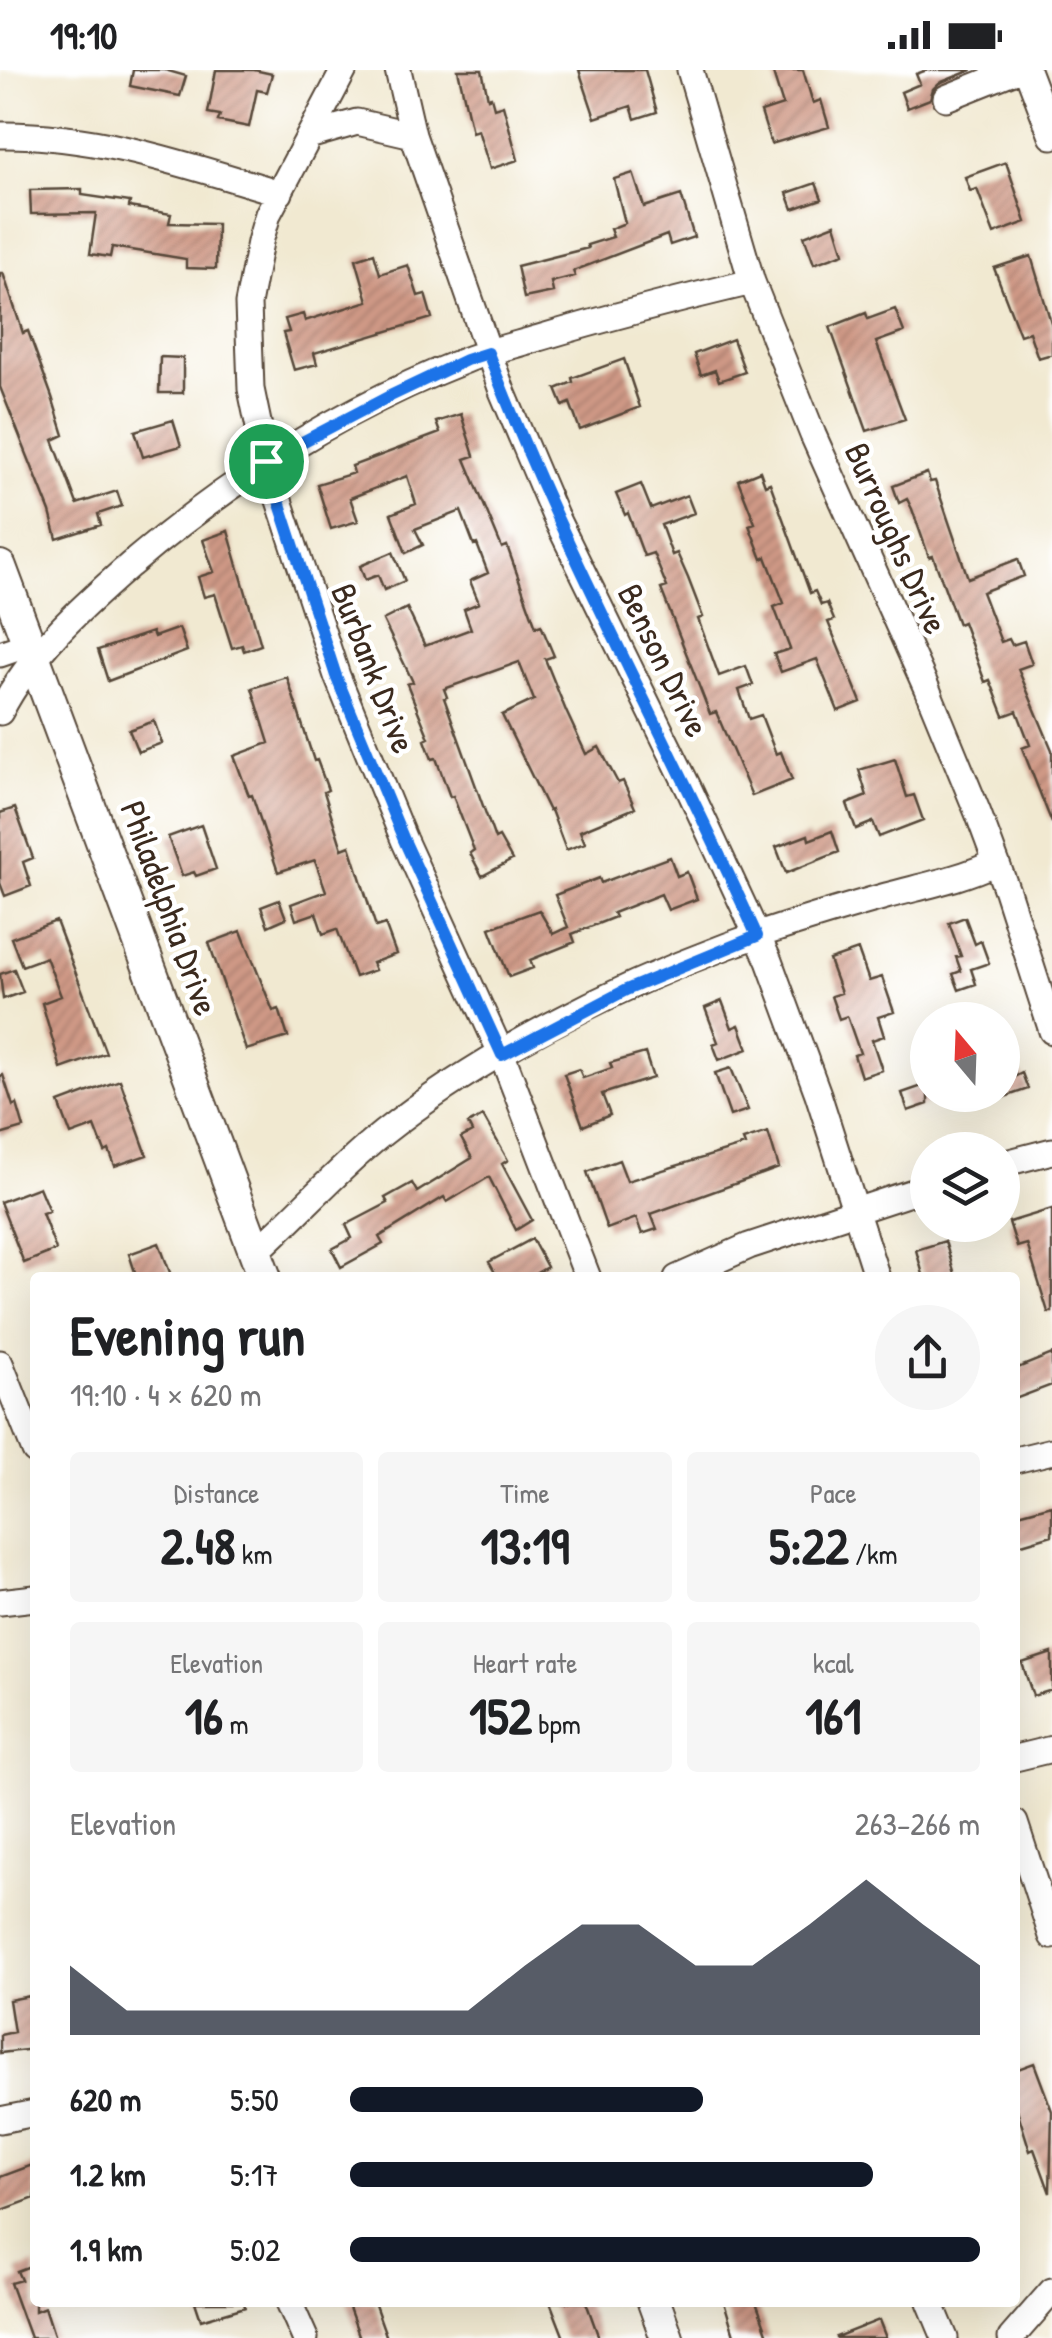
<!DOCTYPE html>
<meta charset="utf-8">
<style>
:root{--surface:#fff;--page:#f6f6f6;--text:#202124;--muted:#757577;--accent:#111827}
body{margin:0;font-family:"Patrick Hand",sans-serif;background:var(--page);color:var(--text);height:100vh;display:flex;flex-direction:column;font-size:38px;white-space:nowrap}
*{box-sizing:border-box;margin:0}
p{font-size:32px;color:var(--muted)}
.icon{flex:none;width:55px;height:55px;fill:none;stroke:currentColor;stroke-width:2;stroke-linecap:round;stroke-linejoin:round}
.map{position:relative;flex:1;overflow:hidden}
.drawer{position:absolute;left:30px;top:1202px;width:990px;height:1035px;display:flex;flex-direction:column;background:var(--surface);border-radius:10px;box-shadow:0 10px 40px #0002}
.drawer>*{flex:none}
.needle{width:65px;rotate:341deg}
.fabs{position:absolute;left:910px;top:932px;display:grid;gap:20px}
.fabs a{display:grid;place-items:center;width:110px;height:110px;border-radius:50%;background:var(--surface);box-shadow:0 10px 40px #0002;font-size:50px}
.pin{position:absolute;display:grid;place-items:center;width:85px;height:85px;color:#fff;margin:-42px;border:5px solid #fff;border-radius:50%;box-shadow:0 2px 10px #0007}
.round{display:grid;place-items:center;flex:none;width:105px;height:105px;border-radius:52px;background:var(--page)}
.headline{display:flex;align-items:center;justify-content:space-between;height:170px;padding:0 40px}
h1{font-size:55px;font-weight:700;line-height:75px}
.metrics{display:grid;grid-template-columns:repeat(3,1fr);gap:15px;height:170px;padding:10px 40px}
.metrics div{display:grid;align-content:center;border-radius:10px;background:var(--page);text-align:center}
.metrics b{font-size:50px;font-weight:700}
.metrics small{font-size:28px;font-weight:400}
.metrics p{font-size:28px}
.chart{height:280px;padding:20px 40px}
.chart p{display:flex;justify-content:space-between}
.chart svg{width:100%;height:180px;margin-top:10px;fill:var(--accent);opacity:.7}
ul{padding:0 40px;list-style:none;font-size:32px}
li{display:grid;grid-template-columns:160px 120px 1fr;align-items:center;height:75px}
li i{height:25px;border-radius:12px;background:var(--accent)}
.status{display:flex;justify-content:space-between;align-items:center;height:70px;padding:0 50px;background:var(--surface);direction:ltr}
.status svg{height:28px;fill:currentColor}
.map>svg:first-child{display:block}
.building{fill:url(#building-hatch)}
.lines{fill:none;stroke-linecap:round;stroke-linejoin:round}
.minor-casing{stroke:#564739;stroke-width:29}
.major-casing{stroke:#564739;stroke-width:36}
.minor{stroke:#fff;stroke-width:25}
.major{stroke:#fff;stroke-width:32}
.route-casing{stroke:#fff;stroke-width:20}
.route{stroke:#1a73e8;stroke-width:12}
.labels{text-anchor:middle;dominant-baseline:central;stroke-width:9;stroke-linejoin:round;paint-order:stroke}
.street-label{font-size:35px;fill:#3b2a1e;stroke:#fff}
</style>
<div class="status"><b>19:10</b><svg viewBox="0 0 49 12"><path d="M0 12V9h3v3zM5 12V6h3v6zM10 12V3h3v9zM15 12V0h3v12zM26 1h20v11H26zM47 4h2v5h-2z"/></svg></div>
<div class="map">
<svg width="1052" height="2268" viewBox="0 0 1052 2268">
<defs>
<pattern id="building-hatch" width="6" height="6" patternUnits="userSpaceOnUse" patternTransform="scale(2.5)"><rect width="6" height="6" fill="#cf9986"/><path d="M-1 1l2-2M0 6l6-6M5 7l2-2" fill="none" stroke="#a97d6d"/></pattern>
</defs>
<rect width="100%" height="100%" fill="#fff"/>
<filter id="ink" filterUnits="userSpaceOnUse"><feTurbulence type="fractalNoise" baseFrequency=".01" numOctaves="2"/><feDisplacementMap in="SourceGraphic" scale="20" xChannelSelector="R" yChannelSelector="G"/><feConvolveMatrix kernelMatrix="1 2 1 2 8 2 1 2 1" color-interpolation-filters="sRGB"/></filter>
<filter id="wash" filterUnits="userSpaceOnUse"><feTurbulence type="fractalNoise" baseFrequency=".0048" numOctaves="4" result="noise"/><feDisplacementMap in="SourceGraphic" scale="40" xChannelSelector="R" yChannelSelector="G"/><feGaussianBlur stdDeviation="2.25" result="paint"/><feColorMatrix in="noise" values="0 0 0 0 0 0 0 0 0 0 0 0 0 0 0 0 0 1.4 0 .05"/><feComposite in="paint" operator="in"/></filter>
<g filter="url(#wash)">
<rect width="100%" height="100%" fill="#f1e9d1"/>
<g id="blocks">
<!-- building -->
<path class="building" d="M133 0H165L186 6 180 26 130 16Z
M216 0H254L272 4 267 22 257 20 249 57 218 51 220 45 208 43Z
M458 0H482L488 28 491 27 494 38 503 35 518 90 490 99 478 60 472 62Z
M579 0H645L657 42 635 49 631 36 595 48Z
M772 0H803L813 33 821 30 829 57 771 74 761 42 783 35Z
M927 0H972L939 13 933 19 930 29 907 38 901 22 920 14 916 4Z
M1006 92 1026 152 994 164 977 119 970 121 965 107Z
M633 103 644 137 681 125 694 167 670 175 667 165 573 201 575 206 551 212 553 222 524 228 517 196 588 178 587 175 613 167 610 159 625 153 614 109Z
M816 113 822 129 793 139 787 123Z
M82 119V125L130 132 129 137 171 144 169 153 217 154 216 199 186 198V189L112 177 110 187 90 184 96 143 31 144 30 120Z
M835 154 844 183 814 194 804 166Z
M374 183 380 204 408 195 418 226 425 224 432 248 314 283 317 294 294 300 283 263 289 262 285 249 303 244 305 251 368 231 356 189Z
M1031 186 1052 256V284L1038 288 1029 262 1020 265 994 198Z
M0 203H3L23 263 28 261 52 327 64 365 53 370 77 434 117 421 122 436 98 444 101 455 57 469 50 442 0 317Z
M895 239 904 262 876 272 905 349 867 361 830 257 866 243 868 249Z
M733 269 745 302 719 311 715 300 701 305 694 284Z
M160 287 183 288V323H159Z
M624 289 640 337 580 360 570 333 563 336 556 319 573 312 572 308Z
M461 344 474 386 465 389 502 478 507 476 536 557 541 555 554 586 545 589 566 641 586 684 599 677 618 713 623 711 635 738 580 761 585 773 566 780 551 740 549 741 502 645 534 630 519 592 444 619 447 627 444 628 495 769 499 767 512 790 482 806 470 783 474 780 453 726 450 727 436 688 432 689 425 670 429 668 407 614 413 612 383 550 407 538 425 576 471 559 464 539 479 533 470 511 488 503 477 474 474 475 461 441 415 459 423 475 406 483 391 444 416 434 407 406 350 428 358 451 331 459 317 414 354 403 352 396 440 363 436 352Z
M173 350 181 376 143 387 135 361Z
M760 401 765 415 770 413 810 523 815 521 821 535 827 533 834 550 828 552 861 632 838 641 817 589 781 602 774 584 790 579 774 537 784 533 766 487 762 489 749 455 755 453 738 410Z
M927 403 930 412 935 411 968 508 1018 489 1024 506 982 522 1001 572 1009 569 1012 575 1024 571 1032 594 1018 599 1052 680V753L1022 678 1030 675 1017 641 1004 646 990 610 985 612 963 552 958 554 933 486 929 487 912 439 907 429 899 433 893 416Z
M641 414 651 439 687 425 694 443 661 455 672 485 677 483 688 508 703 547 698 549 719 606 746 596 753 615 739 620 749 649 761 645 776 684 781 682 792 710 752 726 716 642 710 644 661 519 667 517 653 483 644 486 628 443 625 445 616 424Z
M228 461 261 575 244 581 242 575 232 578 215 524 204 527 198 507 214 502 203 470Z
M393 482 405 511 384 520 378 505 365 510 360 496Z
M179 558 187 581 108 611 98 580 152 562 154 567Z
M287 607 314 691 317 690 328 720 324 722 342 779 350 776 376 857 385 854 396 884 372 893 375 900 355 907 337 859 323 864 316 843 296 850 291 834 326 821 315 790 278 802 252 725 249 726 234 686 269 673 252 618Z
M154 651 162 673 138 682 129 660Z
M895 689 907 727 914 725 923 750 879 767 873 752 856 759 847 734 867 726 859 700Z
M15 738 33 788 23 792 31 816 5 826 0 813V743Z
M201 755 216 799 196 806 194 802 182 806 168 767Z
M832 761 839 782 786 803 776 777 808 765 809 770Z
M670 787 677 806 687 802 697 829 668 840 661 824 613 843 615 847 572 864 575 872 530 890 533 898 509 907 490 858 539 840 553 864 568 857 555 825 599 808 601 813Z
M279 830 286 848 268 856 261 837Z
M965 847 975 874 981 871 989 893 971 899 976 914 959 920 953 904 961 901 956 887 961 886 949 853Z
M56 851 106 983 61 999 42 933 61 926 46 887 22 896 11 868Z
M241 861 273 941 279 939 288 967 246 980 209 873Z
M858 880 869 911 882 907 894 942 878 947 884 966 872 970 882 1000 861 1007 854 985 860 983 847 946 839 949 831 926 841 923 829 890Z
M14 899 23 922 3 929 0 904Z
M722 931 732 958 739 955 748 979 719 990 713 974 718 972 705 938Z
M1002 975 1016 1006 1022 1003 1028 1019 1002 1028Z
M645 983 653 1008 602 1024 610 1045 583 1056 564 1004 579 999 583 1008 612 998 610 993Z
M731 998 748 1040 730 1046 715 1003Z
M3 1005 13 1036 17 1034 24 1058 0 1065V1006Z
M120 1010 147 1085 115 1096 109 1080 105 1082 95 1056 71 1065 59 1033Z
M928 1014V1034L908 1041 902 1023Z
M483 1046 508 1090 502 1094 532 1150 516 1160 489 1107 447 1132 444 1127 379 1167 383 1174 341 1197 332 1179 352 1168 346 1155 388 1133 385 1128 412 1113 417 1122 472 1088 461 1068 472 1062 468 1054Z
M768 1062 779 1098 651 1144 657 1159 642 1164 636 1148 607 1159 587 1102 619 1090 627 1111 745 1075 743 1070Z
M39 1117 49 1141 42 1143 56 1180 24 1193 0 1132Z
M1052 1139V1242H1048L1027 1174 1017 1177 1009 1152Z
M532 1169 547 1197 528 1208H498L489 1192Z
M945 1171 956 1208H924L916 1180Z
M159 1173 172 1208H137L129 1184Z
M1052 1284V1315L1015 1329V1299Z
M1052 1435V1465L1015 1476V1445Z
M1052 1583V1620L1033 1626 1022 1593Z
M35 1925V1979L0 1983V1965L14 1962 9 1930Z
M1034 1993 1052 2041 1050 2123 1034 2079 1030 2081 1015 2033V2000Z
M35 2094V2128L0 2141V2107Z
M35 2194V2241L45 2237 55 2268H30L10 2213 21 2210 17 2201Z
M195 2232H244L245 2237 201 2250Z
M347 2232H374L387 2268H360Z
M550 2232H586L599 2268H564Z
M724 2232H756L769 2268H735Z
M879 2250 886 2268H837L836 2267Z"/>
</g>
</g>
<g filter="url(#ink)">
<use href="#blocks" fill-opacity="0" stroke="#564739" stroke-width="2.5"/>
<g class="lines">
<!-- minor casing -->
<g class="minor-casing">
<path id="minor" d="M344 0 268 144 260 172 248 234 251 319 266 391 337 606 404 770 502 985 588 1208
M398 0 413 65 502 321 555 446 689 719 769 891 818 1024 877 1208
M690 0 752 212 813 365 927 619 978 743 1007 821 1052 961
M1027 0 1052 66
M946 28 1016 0
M0 65C99 64 186 95 280 123
M312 65 357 52 413 65
M0 584 29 574
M0 642C31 582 80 539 130 495 230 410 343 338 466 290 489 281 515 275 539 268 609 247 680 229 752 212
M1002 1094 1052 1081
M256 1182C299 1143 337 1100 383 1063 481 985 609 920 727 876 779 857 833 841 886 826 923 816 960 809 994 793
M677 1208 749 1176 928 1117
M0 1293 35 1381
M1015 1390 1052 1381
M0 1532 35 1528
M1015 1688 1052 1679
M1015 1753 1052 1866
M0 2050 35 2043
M289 2232 305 2268
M930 2232 945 2268
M1011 2268 1052 2221"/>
</g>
<!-- major casing -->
<g class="major-casing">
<path id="major" d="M0 497 265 1208
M654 2232 667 2268"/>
</g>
<!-- minor -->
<use href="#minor" class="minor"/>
<!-- major -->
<use href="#major" class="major"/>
</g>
</g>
<g class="lines" filter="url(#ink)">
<!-- route casing -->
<g class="route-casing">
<path id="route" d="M488 283C564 484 669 670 757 866L626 920 502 985 404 770 336 606 266 391 388 327 466 290Z"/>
</g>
<!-- route -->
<use href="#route" class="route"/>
</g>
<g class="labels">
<!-- street labels -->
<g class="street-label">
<text transform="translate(897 468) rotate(66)">Burroughs Drive</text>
<text transform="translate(664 590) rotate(64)">Benson Drive</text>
<text transform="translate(374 598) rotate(69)">Burbank Drive</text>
<text transform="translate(170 838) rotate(70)">Philadelphia Drive</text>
</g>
</g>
</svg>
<div class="fabs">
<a><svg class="needle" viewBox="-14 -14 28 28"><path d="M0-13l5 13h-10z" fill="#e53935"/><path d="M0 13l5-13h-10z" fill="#757577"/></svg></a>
<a><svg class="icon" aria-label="layers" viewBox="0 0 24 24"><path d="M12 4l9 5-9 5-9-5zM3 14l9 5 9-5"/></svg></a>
</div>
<div class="pin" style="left:266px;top:391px;background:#1e9e55"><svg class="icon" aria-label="arrive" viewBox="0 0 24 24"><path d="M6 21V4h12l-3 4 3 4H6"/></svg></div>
<section class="drawer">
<div class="headline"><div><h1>Evening run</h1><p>19:10 · 4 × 620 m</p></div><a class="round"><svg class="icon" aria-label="share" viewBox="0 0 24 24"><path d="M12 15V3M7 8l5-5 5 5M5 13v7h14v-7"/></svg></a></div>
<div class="metrics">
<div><p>Distance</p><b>2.48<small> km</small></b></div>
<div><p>Time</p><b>13:19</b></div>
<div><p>Pace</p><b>5:22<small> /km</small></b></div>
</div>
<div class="metrics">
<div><p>Elevation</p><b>16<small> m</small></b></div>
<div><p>Heart rate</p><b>152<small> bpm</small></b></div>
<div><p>kcal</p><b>161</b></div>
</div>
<div class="chart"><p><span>Elevation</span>263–266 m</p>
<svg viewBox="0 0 160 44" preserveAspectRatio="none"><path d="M0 44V27L10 38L20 38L30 38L40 38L50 38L60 38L70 38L80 27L90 17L100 17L110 27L120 27L130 17L140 6L150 17L160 27V44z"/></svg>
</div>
<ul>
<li><b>620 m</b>5:50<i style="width:56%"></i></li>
<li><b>1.2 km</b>5:17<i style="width:83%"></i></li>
<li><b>1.9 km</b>5:02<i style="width:100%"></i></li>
</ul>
</section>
</div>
